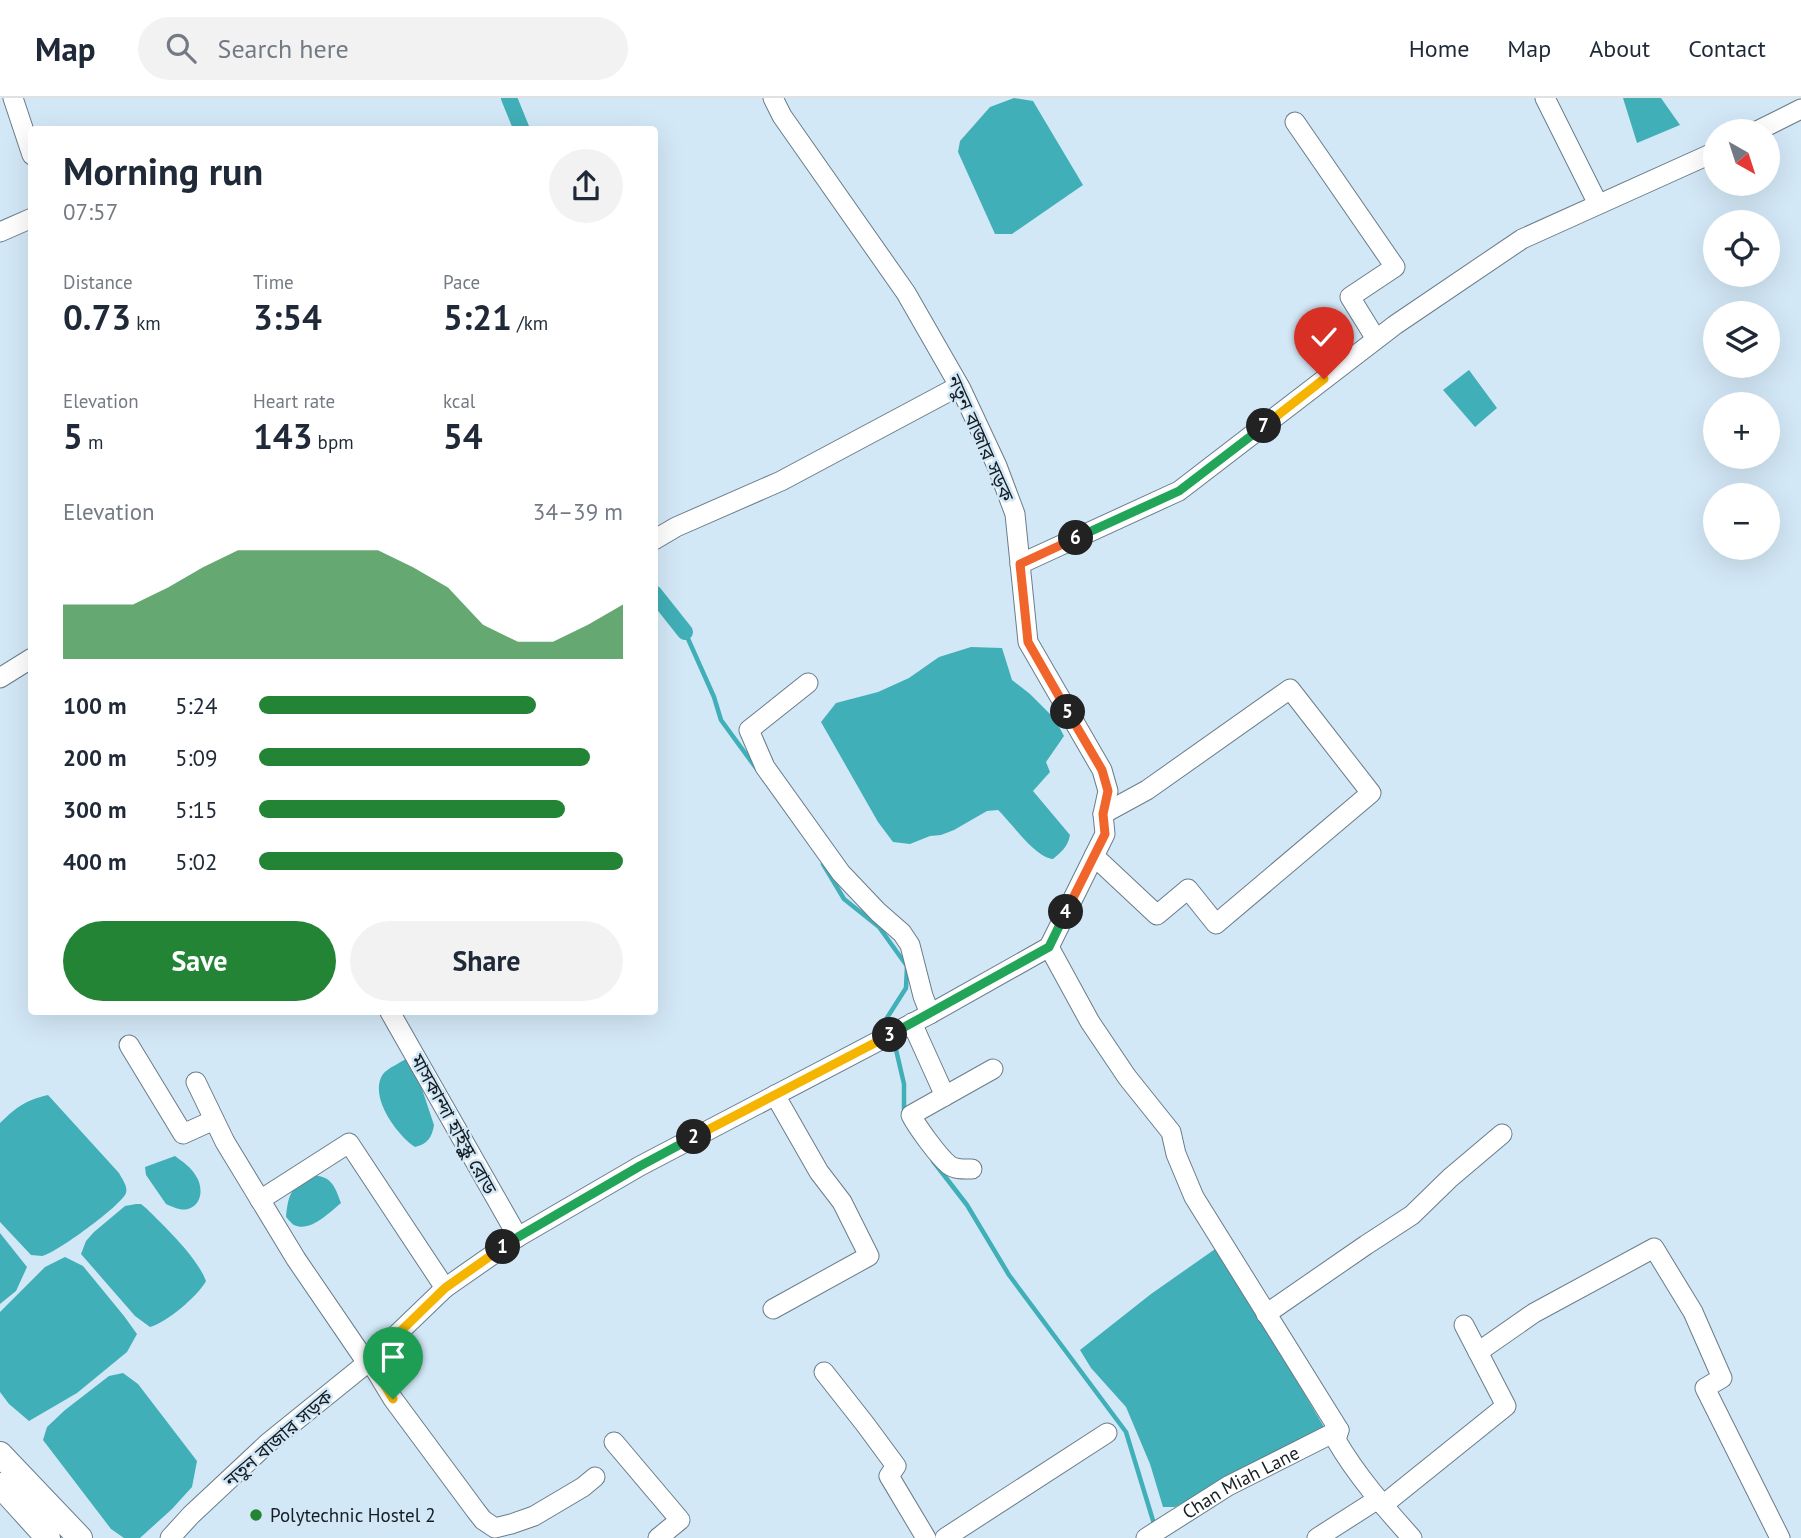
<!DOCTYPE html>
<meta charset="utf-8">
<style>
:root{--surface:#fff;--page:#f2f2f3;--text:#1f2937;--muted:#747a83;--line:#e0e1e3;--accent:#248436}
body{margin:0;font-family:"PT Sans","Noto Sans Bengali",sans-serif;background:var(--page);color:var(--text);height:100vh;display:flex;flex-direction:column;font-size:26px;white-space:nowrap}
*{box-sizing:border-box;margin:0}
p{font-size:23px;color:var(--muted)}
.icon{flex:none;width:38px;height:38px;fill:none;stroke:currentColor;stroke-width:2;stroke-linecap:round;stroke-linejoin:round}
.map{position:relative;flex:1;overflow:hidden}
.details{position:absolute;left:28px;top:28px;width:630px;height:889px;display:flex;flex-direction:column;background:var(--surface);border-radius:7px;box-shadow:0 7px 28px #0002}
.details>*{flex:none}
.needle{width:46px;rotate:141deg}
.buttons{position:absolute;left:1703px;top:21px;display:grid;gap:14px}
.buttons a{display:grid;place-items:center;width:77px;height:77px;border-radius:50%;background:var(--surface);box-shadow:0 7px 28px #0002;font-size:35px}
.pin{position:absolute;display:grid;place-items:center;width:60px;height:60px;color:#fff;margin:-72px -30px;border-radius:50% 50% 50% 0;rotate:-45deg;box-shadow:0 0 7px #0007}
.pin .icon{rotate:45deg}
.km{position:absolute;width:35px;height:35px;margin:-18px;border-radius:50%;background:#222;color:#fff;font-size:19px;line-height:35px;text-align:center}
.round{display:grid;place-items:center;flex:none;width:74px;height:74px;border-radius:37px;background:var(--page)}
.overview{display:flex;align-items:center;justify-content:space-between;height:119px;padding:0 35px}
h1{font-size:38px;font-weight:700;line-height:52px}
.stats{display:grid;grid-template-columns:repeat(3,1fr);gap:10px;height:119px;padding:7px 35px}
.stats div{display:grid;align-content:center}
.stats b{font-size:35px;font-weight:700}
.stats small{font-size:19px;font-weight:400}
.stats p{font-size:19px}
.chart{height:196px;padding:14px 35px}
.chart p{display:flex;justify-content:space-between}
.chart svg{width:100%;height:126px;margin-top:7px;fill:var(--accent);opacity:.7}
.cta{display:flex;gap:14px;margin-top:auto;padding:14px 35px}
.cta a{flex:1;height:80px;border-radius:42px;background:var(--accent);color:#fff;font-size:28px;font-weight:700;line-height:80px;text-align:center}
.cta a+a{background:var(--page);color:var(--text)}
ul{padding:0 35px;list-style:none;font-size:23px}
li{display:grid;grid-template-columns:112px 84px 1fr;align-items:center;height:52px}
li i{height:18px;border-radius:9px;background:var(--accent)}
header{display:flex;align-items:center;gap:42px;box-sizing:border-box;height:98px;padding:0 35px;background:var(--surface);border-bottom:2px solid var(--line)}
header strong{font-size:33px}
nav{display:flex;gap:38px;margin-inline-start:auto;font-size:24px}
.search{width:490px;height:63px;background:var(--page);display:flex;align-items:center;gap:18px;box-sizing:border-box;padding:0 24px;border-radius:38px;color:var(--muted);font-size:26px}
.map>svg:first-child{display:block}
.water{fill:#41afb7}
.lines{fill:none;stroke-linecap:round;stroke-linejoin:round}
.stream{stroke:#41afb7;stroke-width:4.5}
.canal{stroke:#41afb7;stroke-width:16}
.minor-casing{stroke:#697c89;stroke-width:21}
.major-casing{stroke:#697c89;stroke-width:26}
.minor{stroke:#fff;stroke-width:19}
.major{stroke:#fff;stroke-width:24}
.split-1-casing{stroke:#fff;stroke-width:14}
.split-2-casing{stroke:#fff;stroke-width:14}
.split-3-casing{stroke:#fff;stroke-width:14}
.split-4-casing{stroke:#fff;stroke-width:14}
.split-5-casing{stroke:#fff;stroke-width:14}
.split-6-casing{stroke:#fff;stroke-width:14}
.split-7-casing{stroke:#fff;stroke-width:14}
.split-8-casing{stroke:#fff;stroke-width:14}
.split-1{stroke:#f5b400;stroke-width:9}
.split-2{stroke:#22a559;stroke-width:9}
.split-3{stroke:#f5b400;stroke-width:9}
.split-4{stroke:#22a559;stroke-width:9}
.split-5{stroke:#f0652b;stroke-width:9}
.split-6{stroke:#f0652b;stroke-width:9}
.split-7{stroke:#22a559;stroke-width:9}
.split-8{stroke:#f5b400;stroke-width:9}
.poi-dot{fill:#248436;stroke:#d3e8f7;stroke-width:2.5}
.labels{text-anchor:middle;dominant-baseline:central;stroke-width:5;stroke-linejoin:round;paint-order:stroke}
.street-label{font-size:19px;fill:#161e23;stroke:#d3e8f7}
.poi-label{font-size:19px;fill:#161e23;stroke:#d3e8f7;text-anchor:start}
</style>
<header>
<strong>Map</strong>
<div class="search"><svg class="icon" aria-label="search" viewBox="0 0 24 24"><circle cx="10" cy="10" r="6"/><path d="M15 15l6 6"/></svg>Search here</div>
<nav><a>Home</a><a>Map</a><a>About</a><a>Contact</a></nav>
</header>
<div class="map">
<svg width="1801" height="1440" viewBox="0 0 1801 1440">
<rect width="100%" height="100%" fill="#d3e8f7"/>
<!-- water -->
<path class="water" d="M1014 0 1033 3 1083 87 1012 136H995L958 54 960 43 990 9Z
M1623 0H1661L1680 27 1637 45Z
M1469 272 1497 310 1475 329 1443 292Z
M971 549 1002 550 1012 582 1030 596 1055 621 1064 638 1046 664 1050 674 1033 693 1070 737C1068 749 1061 754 1053 761 1035 760 1011 724 998 712L987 713 954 732 941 737 930 738 910 746 893 744 878 724 821 624 836 605 878 594 909 580 939 559Z
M407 960 420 985 434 1027C432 1040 427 1046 415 1049 397 1037 368 998 383 976 388 970 400 965 407 960Z
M48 997 119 1075C122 1081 128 1088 126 1095 122 1107 55 1156 42 1158 39 1158 35 1157 31 1157L0 1124V1025C18 1008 24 1003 48 997Z
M175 1058C183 1064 191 1069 196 1078 203 1088 203 1107 188 1111 181 1113 173 1109 166 1106L146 1077 145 1069Z
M308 1077C331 1077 334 1086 341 1105 330 1114 310 1135 294 1127 292 1126 287 1120 286 1119 288 1097 291 1091 308 1077Z
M136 1106H141L147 1111C166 1130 197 1159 206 1183 198 1198 166 1225 150 1229L135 1218 81 1156 86 1143 94 1134 125 1108Z
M0 1135 27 1169 16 1193 0 1206Z
M1218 1149 1324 1329 1175 1409H1163L1150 1366 1126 1309 1091 1270 1080 1252 1151 1196Z
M65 1159 83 1168 124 1218 137 1236 127 1254 77 1295 29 1323 9 1306 0 1294V1214L45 1169Z
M123 1275 138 1286 197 1363 192 1389 172 1411 140 1440H124L111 1431 43 1342 47 1329 65 1312 109 1278Z"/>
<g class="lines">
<!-- stream -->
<path class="stream" d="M685 534 714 599 721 622 756 670
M823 766 844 801 879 829 907 868 906 890 885 923
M894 943 904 986V1015
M933 1063 967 1107 1009 1177 1126 1334 1155 1429"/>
<!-- canal -->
<path class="canal" d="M509 0 522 32
M654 495 685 534"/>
<!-- minor casing -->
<g class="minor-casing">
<g id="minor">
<path d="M13 0 32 57"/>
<path d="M1545 0 1598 106"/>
<path d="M1295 24 1395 169 1350 199 1376 241"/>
<path d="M1757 33 1801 11"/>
<path d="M0 134 32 120"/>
<path d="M654 442 676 429 781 383 959 288"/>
<path d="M1020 466 1179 393 1395 227 1522 141 1715 54"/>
<path d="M0 580 32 560"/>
<path d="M808 585 749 632 765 669 841 775 878 814 902 835 910 847 923 898 930 916"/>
<path d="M1094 758 1157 817 1188 791 1216 826 1371 695 1290 591 1147 692 1103 716"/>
<path d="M1049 849 1090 924 1127 979 1171 1034 1176 1056 1194 1099 1339 1332 1336 1342C1357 1378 1385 1410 1412 1440"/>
<path d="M390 914 518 1139"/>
<path d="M912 925 945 998"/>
<path d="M129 947 183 1036 214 1022"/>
<path d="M196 984 225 1044 296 1161 367 1265"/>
<path d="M972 1071C964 1071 956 1072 949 1067 939 1059 917 1029 911 1017L993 971"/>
<path d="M260 1102 349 1045 445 1190"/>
<path d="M773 1211 869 1158 842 1104 819 1074 775 997"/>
<path d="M1266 1216 1366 1147 1412 1117 1450 1080 1502 1036"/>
<path d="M1478 1254 1534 1215 1654 1150 1693 1214 1722 1280 1705 1290 1780 1440"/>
<path d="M370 1263 393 1301 476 1413 483 1422 495 1430 511 1426 534 1418 583 1389 595 1379"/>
<path d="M824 1274 865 1326 896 1368 889 1378 926 1440"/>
<path d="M614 1344 680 1422 658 1440"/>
<path d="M1383 1407 1506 1308 1464 1227"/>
<path d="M170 1440 191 1417 268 1345 367 1265 445 1190 518 1139 640 1068 930 916 1049 849 1105 736 1103 716 1108 693 1102 672 1028 544 1015 416 997 368 961 291 906 195 782 18 773 0"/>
<path d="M945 1440 1107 1335"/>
<path id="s1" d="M1146 1440 1228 1388 1339 1332"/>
<path d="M1317 1440 1378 1401"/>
</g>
</g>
<!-- major casing -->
<g class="major-casing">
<path id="major" d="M0 1356 80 1440
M0 1387 48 1440"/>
</g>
<!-- minor -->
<use href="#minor" class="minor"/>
<!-- major -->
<use href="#major" class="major"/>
</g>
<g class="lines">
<!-- split-1 casing -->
<g class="split-1-casing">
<path id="split-1" d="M393 1301 370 1263 445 1190 503 1149"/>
</g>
<!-- split-2 casing -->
<g class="split-2-casing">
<path id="split-2" d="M503 1149 518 1139 640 1068 694 1039"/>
</g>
<!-- split-3 casing -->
<g class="split-3-casing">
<path id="split-3" d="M694 1039 890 937"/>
</g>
<!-- split-4 casing -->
<g class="split-4-casing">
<path id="split-4" d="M890 937 1049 849 1066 814"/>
</g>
<!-- split-5 casing -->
<g class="split-5-casing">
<path id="split-5" d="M1066 814 1105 736 1103 716 1108 693 1102 672 1068 614"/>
</g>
<!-- split-6 casing -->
<g class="split-6-casing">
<path id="split-6" d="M1068 614 1028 544 1020 466 1076 440"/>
</g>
<!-- split-7 casing -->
<g class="split-7-casing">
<path id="split-7" d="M1076 440 1179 393 1264 328"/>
</g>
<!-- split-8 casing -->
<g class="split-8-casing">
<path id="split-8" d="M1264 328 1324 281"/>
</g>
<!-- split-1 -->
<use href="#split-1" class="split-1"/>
<!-- split-2 -->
<use href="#split-2" class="split-2"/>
<!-- split-3 -->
<use href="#split-3" class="split-3"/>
<!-- split-4 -->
<use href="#split-4" class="split-4"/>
<!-- split-5 -->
<use href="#split-5" class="split-5"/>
<!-- split-6 -->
<use href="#split-6" class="split-6"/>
<!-- split-7 -->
<use href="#split-7" class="split-7"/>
<!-- split-8 -->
<use href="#split-8" class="split-8"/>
</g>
<!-- markers -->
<circle class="poi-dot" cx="256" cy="1417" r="7"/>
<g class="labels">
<!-- street labels -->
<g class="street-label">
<text transform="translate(981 340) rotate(66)">নতুন বাজার সড়ক</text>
<text transform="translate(454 1026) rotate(61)">মাসকান্দা হাইস্কুল রোড</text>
<text transform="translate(278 1340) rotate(-41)">নতুন বাজার সড়ক</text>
<text stroke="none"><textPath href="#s1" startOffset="110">Chan Miah Lane</textPath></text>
</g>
<!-- poi labels -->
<g class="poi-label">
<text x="270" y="1417">Polytechnic Hostel 2</text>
</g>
</g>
</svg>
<div class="buttons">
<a><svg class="needle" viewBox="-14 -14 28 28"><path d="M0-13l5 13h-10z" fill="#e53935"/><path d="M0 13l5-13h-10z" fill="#747a83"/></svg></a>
<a><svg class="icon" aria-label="locate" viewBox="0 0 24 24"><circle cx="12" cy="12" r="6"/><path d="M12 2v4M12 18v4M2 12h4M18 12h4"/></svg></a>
<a><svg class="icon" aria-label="layers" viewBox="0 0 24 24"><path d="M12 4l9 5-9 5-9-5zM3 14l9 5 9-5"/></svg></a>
<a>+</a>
<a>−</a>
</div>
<div class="pin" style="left:393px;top:1301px;background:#1e9e55"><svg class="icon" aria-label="arrive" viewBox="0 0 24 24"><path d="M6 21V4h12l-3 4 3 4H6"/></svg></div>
<div class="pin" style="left:1324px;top:281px;background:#d93025"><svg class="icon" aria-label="check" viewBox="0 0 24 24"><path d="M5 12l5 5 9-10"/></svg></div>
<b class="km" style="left:503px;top:1149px">1</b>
<b class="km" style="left:694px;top:1039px">2</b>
<b class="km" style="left:890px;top:937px">3</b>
<b class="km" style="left:1066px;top:814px">4</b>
<b class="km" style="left:1068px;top:614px">5</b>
<b class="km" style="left:1076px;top:440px">6</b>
<b class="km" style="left:1264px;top:328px">7</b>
<section class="details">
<div class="overview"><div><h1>Morning run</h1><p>07:57</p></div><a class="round"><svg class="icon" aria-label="share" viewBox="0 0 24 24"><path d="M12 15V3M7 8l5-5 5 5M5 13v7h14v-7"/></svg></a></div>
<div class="stats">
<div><p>Distance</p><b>0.73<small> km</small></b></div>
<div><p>Time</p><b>3:54</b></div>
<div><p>Pace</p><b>5:21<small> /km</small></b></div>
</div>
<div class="stats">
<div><p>Elevation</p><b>5<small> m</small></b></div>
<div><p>Heart rate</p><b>143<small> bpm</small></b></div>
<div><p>kcal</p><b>54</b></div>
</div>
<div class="chart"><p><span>Elevation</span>34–39 m</p>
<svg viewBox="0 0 160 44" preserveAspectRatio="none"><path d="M0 44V25L10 25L20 25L30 19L40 12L50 6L60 6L70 6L80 6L90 6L100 12L110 19L120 32L130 38L140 38L150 32L160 25V44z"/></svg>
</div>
<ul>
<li><b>100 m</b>5:24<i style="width:76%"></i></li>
<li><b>200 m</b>5:09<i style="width:91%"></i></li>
<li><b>300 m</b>5:15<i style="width:84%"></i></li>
<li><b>400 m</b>5:02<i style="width:100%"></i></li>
</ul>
<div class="cta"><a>Save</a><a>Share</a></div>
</section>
</div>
